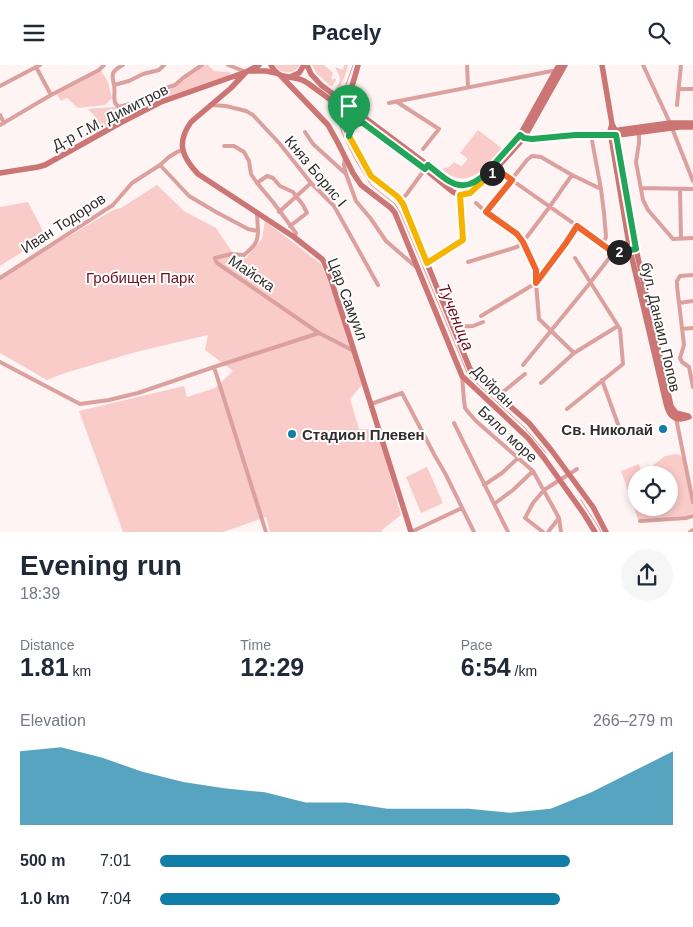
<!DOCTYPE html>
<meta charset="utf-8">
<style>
:root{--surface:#fff;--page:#f6f6f7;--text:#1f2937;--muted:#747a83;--accent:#117ea7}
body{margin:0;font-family:Arial,sans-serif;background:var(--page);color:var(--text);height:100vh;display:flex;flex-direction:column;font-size:19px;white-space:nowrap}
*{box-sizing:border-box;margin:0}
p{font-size:16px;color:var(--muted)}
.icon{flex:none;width:28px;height:28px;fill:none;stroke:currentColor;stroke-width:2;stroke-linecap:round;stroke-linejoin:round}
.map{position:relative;height:467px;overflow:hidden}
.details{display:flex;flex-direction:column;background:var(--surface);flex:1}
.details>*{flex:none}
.tools{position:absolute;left:628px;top:401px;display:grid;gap:10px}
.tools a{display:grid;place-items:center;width:50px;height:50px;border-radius:50%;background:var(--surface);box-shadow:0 2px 8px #0003;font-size:25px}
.pin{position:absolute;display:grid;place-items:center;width:42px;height:42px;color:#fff;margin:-51px -21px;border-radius:50% 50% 50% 0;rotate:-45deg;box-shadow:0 0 5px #0007}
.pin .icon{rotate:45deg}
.km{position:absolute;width:25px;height:25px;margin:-12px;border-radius:50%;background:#222;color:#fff;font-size:14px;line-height:25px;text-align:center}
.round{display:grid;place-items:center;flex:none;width:52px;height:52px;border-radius:26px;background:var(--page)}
.summary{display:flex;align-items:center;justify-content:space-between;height:85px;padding:0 20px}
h1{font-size:28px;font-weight:700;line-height:38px}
.metrics{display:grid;grid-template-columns:repeat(3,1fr);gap:8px;height:85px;padding:5px 20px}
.metrics div{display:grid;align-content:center}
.metrics b{font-size:25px;font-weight:700}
.metrics small{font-size:14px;font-weight:400}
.metrics p{font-size:14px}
.chart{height:140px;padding:10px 20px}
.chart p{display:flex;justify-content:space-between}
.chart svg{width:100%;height:90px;margin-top:5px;fill:var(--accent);opacity:.7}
ul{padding:0 20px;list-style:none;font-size:16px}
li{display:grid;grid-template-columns:80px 60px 1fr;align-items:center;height:38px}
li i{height:12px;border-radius:6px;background:var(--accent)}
header{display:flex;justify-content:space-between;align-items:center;height:65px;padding:0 20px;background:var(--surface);font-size:22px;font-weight:700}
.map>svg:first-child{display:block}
.green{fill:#f9cbc9;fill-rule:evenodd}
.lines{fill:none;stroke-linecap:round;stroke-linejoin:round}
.stream{stroke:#eb9b99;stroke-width:1}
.street{stroke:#dca19f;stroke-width:4}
.secondary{stroke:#cb7675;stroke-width:5.5}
.split-1-casing{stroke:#fff;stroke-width:10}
.split-2-casing{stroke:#fff;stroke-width:10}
.split-3-casing{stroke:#fff;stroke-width:10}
.split-4-casing{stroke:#fff;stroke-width:10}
.split-1{stroke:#f5b400;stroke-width:6}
.split-2{stroke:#f0652b;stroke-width:6}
.split-3{stroke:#22a559;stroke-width:6}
.split-4{stroke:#22a559;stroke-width:6}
.poi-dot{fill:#117ea7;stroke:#fff;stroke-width:2}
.labels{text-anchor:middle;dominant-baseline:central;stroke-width:4;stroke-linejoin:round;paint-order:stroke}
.street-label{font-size:15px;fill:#312d2d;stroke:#fff}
.park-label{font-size:15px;fill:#6e101c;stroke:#fff}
.poi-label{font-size:15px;font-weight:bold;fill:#312d2d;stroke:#fff;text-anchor:end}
.water-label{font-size:16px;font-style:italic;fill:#6c0d19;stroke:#fff}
</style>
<header><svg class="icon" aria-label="menu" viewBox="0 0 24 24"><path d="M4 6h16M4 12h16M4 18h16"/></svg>Pacely<svg class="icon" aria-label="search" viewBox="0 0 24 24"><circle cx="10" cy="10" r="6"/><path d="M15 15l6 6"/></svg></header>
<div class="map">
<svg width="693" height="467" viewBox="0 0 693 467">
<rect width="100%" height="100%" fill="#fdf4f3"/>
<!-- green -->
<path class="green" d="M205 0H208L214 6 230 7V11L168 32 96 69 89 61 98 55 88 44C108 42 129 42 147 36 168 28 187 13 205 0Z
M275 0H300C293 10 282 10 275 0Z
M312 0H324L332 7 333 10 331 12 333 15 335 13 336 15 332 22 317 9Z
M344 0H348L345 11 337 27 335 25C343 13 340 13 335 2L343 5Z
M101 6 108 17 112 33 105 40 78 43 67 33 61 36 57 29 59 27Z
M478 65 503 84C490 97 474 121 452 111 449 110 445 107 442 104L449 102 454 97 460 101H462L467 95V93L460 88Z
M157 120 184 146 216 163 237 194 246 193 262 174 265 156 321 199 333 228 346 267 362 320 350 334 359 364 377 365 401 450 382 465V467H270L266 452 223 467H123L79 346 184 321 187 332 215 323 233 306 205 285 208 270 136 287 65 308 47 315 0 288V215L36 191 113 145 121 143Z
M28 137 46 172 0 201V142Z
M677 389 681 391 683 394 693 435V448L685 451 638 454 621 406 639 399 640 404 651 402 665 391ZM636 410H669V442H636Z
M427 402 443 438 421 448 406 412Z"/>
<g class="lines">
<!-- stream -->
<path class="stream" d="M341 34 353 0
M338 42 337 49 342 68 356 96 371 120 395 139 401 149 468 310 525 363 546 388
M581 435 599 463 601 467"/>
<!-- street -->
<path class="street" d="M164 0 159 5 143 9 129 16 114 20C116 28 111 37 119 42L151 33 166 23 175 20 183 13 202 0
M228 0 246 7
M467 0 468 22
M643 0 670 58 693 116
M36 2 51 30
M114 20C111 8 112 6 123 0
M0 21 40 0
M679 24H693
M397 37 439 64 423 84
M389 38 552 6 556 7
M210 40 226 41 246 46 253 50 280 79 311 118 334 141 378 220
M677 40 681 0
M0 50 4 58
M0 60 51 30 99 5 104 0
M305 67 313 79 346 109 356 136 371 154 386 176 416 202
M639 67V78L636 97 643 135 648 145 673 174 693 173
M591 70 601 124 604 148 606 172 603 179
M224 81H234L244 87 249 96 251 109 257 118 273 137 296 168 294 172
M345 92 344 100 346 109
M160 100 189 131 216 147 248 164 258 166C258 179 253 182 244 190L231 189 215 193 217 198 319 268 354 286
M496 104 603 179 614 188 631 185
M257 118 267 111 273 113 280 121 293 127 303 140 307 148 290 161
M641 123 693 124
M680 124 681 174
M400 135 406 130 425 104
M476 138 486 147 517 169 523 177 536 205V218L539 254 574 288
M279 147 311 118
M486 147 527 95 532 91 541 92 572 110 601 124
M257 148 258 166
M468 197 517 182 523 177 548 144 572 110
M427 198 463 175 460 130
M693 210 680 211 677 216V221L684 280 680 293 682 297 689 302 693 322
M0 213 113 140 132 118 160 100 169 92 177 87 183 85
M679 238 693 236
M481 251 536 218 577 161
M454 262 473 261 483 257
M682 264 693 263
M0 297 80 339 109 335 138 328 214 302 319 268
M523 300 590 218 610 192 614 188
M214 302 266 467
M462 311 464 335 465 343 469 348 476 356 518 393 533 406 559 453 561 467
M602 315 619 362
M541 318 574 288 618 261
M498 331 525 309
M371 339 402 328 435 391 445 408 474 467
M567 344 623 299 620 264 575 193
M676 353 693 437
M454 358 508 467
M484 420 502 408 518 393
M494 439 513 425 533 406
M640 456 686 453 693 451
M411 467 462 443
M543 467 525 453 533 438 544 425 577 404
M548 467 559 453
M690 467 693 465"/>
<!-- secondary -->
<path class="secondary" d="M271 0C278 14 286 10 299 14 304 15 308 18 313 22L425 104 453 127 460 130
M307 0 311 9 321 20 449 116C457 120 464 121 472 119
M358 0C353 21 342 45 347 66L371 111 398 133 403 139 470 304 485 319 529 358 552 386 593 442 606 467
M602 0 612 59 610 66 630 185 666 338C669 352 676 357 689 352
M250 6H266L276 8
M246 7 231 23 191 57C176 78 182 92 198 109L294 172 322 194 324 197 331 215 349 270 411 467
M280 10 328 60 338 78 353 108 361 120 391 143 395 148 462 311 528 373 544 393 584 449 595 467
M292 11 299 8 304 0
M612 59 615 65 636 184 671 341 676 348 688 351
M612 66 670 58H693
M520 70 524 73 532 74 575 70H591L606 69 611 71 679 62H693
M349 71C351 64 355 57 363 58
M0 108 38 102 45 100 120 58 161 37 246 7 259 0
M460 130H468L473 127 494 106 524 73 565 0
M460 130 462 124 480 114 520 70 559 0"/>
</g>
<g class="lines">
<!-- split-1 casing -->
<g class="split-1-casing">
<path id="split-1" d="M349 71 371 111 398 132 403 139 427 198 463 175 460 130 470 128 492 108"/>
</g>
<!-- split-2 casing -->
<g class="split-2-casing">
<path id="split-2" d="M492 108 496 104 512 115 486 147 517 169 523 177 536 205V218L566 178 577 161 614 188 619 187"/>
</g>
<!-- split-3 casing -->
<g class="split-3-casing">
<path id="split-3" d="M487 107 520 70 524 73 532 74 575 70H616L636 184 619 187"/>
</g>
<!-- split-4 casing -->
<g class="split-4-casing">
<path id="split-4" d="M349 71C351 64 355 57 363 58L425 104 428 100C449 117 463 132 487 107"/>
</g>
<!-- split-1 -->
<use href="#split-1" class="split-1"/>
<!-- split-2 -->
<use href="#split-2" class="split-2"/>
<!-- split-3 -->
<use href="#split-3" class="split-3"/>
<!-- split-4 -->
<use href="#split-4" class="split-4"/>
</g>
<!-- markers -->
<g class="poi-dot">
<circle cx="663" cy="364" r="5"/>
<circle cx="292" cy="369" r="5"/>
</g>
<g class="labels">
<!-- street labels -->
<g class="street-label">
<text transform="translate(110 52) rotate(-27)">Д-р Г.М. Димитров</text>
<text transform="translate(316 106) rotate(50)">Княз Борис I</text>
<text transform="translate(63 158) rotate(-33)">Иван Тодоров</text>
<text transform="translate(252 208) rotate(34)">Майска</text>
<text transform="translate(348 234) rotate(69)">Цар Самуил</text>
<text transform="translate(661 262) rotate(77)">бул. Данаил Попов</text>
<text transform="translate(493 321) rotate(45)">Дойран</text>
<text transform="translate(508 369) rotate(43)">Бяло море</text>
</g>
<!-- park labels -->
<g class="park-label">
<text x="140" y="212">Гробищен Парк</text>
</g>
<!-- poi labels -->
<g class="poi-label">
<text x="653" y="364">Св. Николай</text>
<text x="302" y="369" text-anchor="start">Стадион Плевен</text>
</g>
<!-- water labels -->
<g class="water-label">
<text transform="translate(456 252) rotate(68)">Тученица</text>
</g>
</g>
</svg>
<div class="tools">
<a><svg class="icon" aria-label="locate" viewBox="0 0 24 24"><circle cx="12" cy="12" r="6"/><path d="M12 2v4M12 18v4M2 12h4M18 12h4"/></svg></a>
</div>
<div class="pin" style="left:349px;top:71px;background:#1e9e55"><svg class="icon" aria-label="arrive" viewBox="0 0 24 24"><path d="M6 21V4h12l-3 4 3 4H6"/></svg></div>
<b class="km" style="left:492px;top:108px">1</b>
<b class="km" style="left:619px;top:187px">2</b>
</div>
<section class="details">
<div class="summary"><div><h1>Evening run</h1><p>18:39</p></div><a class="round"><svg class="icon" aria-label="share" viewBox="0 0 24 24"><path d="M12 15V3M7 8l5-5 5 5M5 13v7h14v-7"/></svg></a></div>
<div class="metrics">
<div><p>Distance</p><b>1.81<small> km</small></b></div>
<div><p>Time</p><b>12:29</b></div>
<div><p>Pace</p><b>6:54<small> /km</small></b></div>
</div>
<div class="chart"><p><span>Elevation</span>266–279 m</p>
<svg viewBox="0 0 160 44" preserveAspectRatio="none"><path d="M0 44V8L10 6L20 11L30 18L40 23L50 26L60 28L70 33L80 33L90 36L100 36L110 36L120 38L130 36L140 28L150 18L160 8V44z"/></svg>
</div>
<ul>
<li><b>500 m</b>7:01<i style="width:80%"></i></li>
<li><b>1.0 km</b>7:04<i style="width:78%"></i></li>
</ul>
</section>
